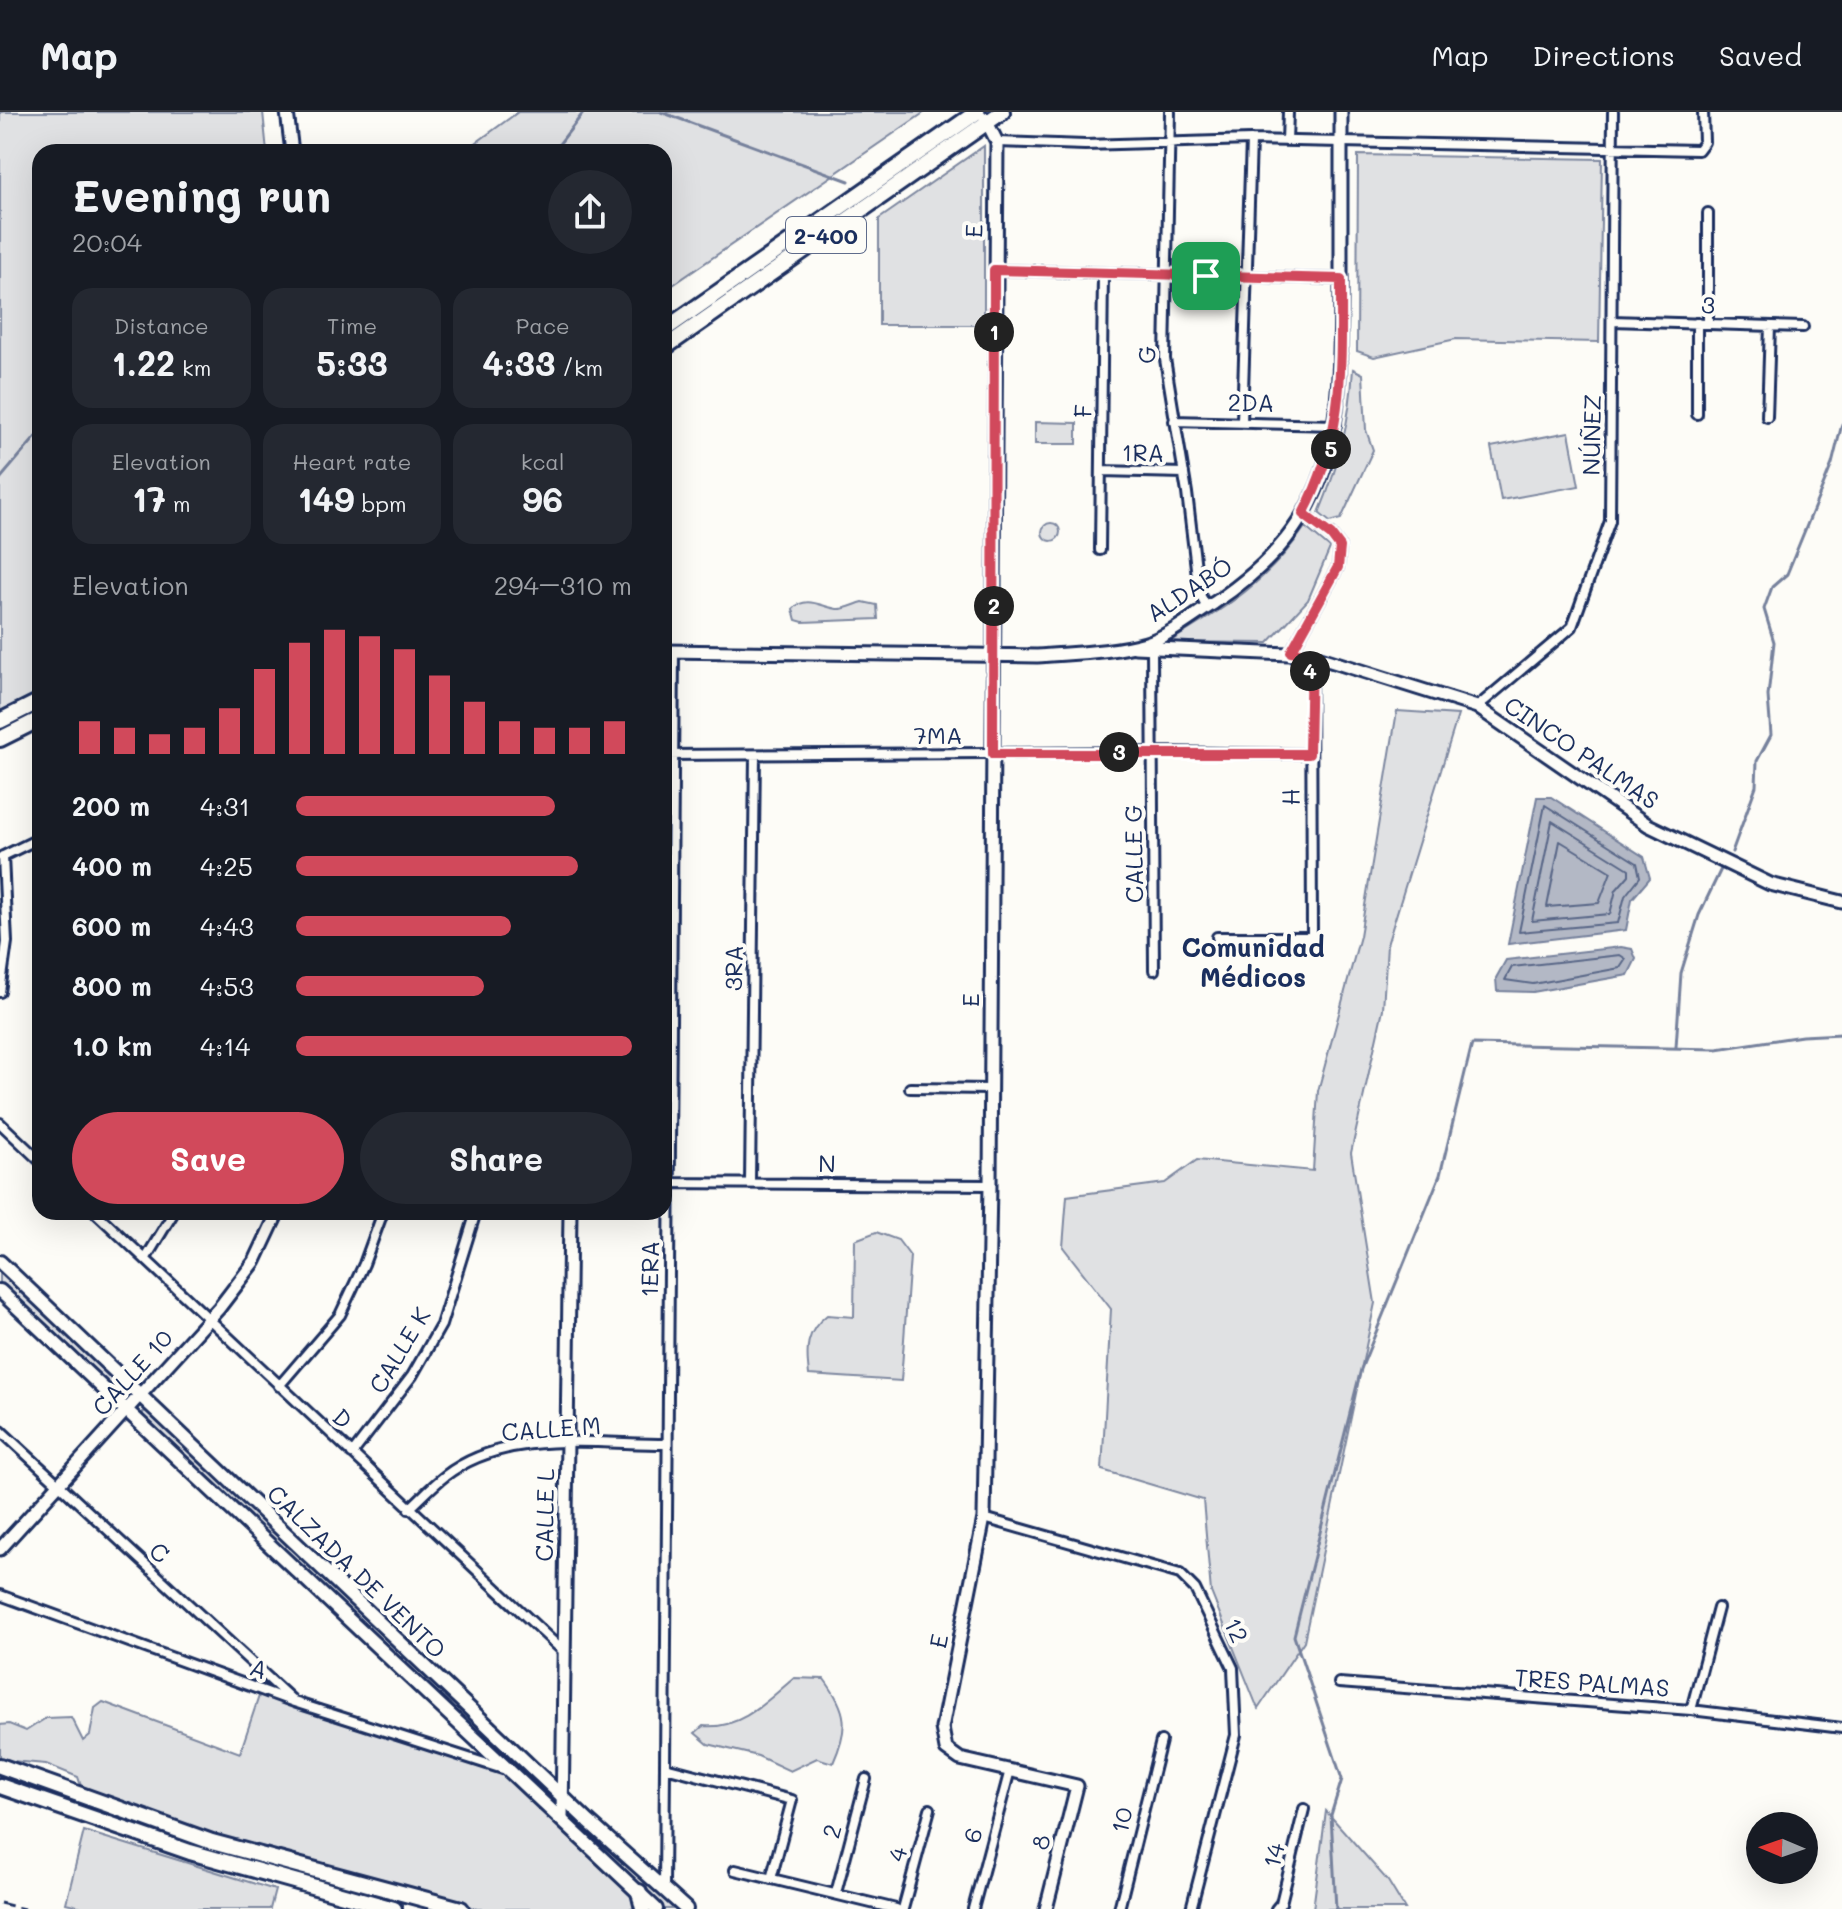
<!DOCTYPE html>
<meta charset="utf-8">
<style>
:root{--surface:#171b24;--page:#242831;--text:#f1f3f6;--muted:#9ea1a6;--line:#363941;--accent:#d1495b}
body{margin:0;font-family:Mali,sans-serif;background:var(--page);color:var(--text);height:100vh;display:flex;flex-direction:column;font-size:30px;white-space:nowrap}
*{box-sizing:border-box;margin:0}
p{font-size:26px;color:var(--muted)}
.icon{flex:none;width:44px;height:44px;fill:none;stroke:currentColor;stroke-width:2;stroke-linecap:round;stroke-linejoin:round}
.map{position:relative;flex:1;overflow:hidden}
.side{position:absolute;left:32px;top:32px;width:640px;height:1076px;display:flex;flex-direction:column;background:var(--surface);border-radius:24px;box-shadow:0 8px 32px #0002}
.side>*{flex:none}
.needle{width:52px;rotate:272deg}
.fabs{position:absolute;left:1746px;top:1700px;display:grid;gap:16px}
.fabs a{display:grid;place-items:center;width:72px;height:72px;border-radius:50%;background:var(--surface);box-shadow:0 8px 32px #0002;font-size:40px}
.pin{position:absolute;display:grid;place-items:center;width:68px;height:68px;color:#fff;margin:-34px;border-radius:16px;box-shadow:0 4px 12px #0006}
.km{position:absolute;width:40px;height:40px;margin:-20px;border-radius:50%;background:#222;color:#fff;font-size:22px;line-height:40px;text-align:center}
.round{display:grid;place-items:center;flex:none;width:84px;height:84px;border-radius:42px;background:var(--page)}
.overview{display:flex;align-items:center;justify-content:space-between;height:136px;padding:0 40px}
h1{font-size:44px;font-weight:700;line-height:60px}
.figures{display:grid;grid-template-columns:repeat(3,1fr);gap:12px;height:136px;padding:8px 40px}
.figures div{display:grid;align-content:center;border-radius:20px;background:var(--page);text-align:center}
.figures b{font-size:34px;font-weight:700}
.figures small{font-size:22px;font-weight:400}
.figures p{font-size:22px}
.chart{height:224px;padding:16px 40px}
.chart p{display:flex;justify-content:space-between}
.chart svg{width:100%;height:144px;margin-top:8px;stroke:var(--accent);stroke-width:6}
.cta{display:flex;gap:16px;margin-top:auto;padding:16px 40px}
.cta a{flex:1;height:92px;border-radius:48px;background:var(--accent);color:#fff;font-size:32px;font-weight:700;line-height:92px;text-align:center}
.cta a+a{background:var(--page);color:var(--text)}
ul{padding:0 40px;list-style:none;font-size:26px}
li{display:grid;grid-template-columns:128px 96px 1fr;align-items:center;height:60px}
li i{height:20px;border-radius:10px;background:var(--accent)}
header{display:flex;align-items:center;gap:48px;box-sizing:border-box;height:112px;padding:0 40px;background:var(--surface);border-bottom:2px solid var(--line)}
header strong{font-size:38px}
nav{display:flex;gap:44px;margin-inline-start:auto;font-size:28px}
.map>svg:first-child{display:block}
.green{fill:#e0e1e3;stroke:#7e88a0;stroke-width:2}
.water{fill:#b3b8c5;stroke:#76819c;stroke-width:2}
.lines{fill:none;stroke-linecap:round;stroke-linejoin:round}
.shore{stroke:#586687;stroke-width:2}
.stream{stroke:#76819c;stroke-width:3}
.street-casing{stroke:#1b2f5e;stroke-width:14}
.secondary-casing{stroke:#1b2f5e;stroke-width:17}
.primary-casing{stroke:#1b2f5e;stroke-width:18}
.highway-casing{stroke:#1b2f5e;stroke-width:20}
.street{stroke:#fdfcf7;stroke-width:8}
.secondary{stroke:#fdfcf7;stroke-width:11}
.primary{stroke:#fdfcf7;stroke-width:12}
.highway{stroke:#fdfcf7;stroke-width:14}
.rail{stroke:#1b2f5e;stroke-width:3;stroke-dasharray:12 6;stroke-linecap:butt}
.route-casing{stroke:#fff;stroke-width:16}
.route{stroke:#d1495b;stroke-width:10}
.labels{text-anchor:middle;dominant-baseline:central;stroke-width:8;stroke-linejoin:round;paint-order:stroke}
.shield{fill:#fdfcf7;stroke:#5f6c8c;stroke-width:2}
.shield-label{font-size:22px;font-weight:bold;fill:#1b2f5e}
.street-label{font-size:24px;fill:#1b2f5e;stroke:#fdfcf7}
.neighbourhood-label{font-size:26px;font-weight:bold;fill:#1b2f5e;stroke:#fdfcf7}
</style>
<header>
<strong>Map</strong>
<nav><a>Map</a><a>Directions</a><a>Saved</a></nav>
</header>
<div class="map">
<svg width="1842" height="1797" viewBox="0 0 1842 1797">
<rect width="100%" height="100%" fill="#fdfcf7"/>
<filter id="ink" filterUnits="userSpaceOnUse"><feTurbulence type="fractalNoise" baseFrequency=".0125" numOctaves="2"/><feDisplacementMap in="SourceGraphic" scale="16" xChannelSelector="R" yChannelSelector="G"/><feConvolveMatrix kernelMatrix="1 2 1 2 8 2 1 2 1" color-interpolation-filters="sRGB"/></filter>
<g filter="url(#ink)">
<!-- green -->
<path class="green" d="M0 0H263L267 40H40V582L0 601Z
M518 0H925L664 179V40H474L473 33Z
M984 34V213H879V107Z
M1358 43 1602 47 1599 230 1456 227 1374 245 1357 239Z
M1353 257 1363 262 1366 318 1373 338 1341 407 1330 410 1319 401C1339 353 1350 309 1353 257Z
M1035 310 1077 311V332H1035Z
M1569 320 1579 374 1501 388 1491 335Z
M1042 420a9 9 0 1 1 18 0a9 9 0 1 1-18 0Z
M1305 415 1330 436 1308 488 1268 531 1169 530C1225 496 1268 470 1305 415Z
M863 490 877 493 878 507 803 510 796 508 793 497C806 483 822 495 837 497 845 498 855 492 863 490Z
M1397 599 1458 603 1387 833 1383 897 1351 1041 1375 1191 1304 1529 1258 1597 1211 1480 1203 1388 1102 1358 1111 1197 1063 1135 1067 1084 1165 1071 1197 1048 1313 1059 1318 979 1360 824Z
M876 1120 898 1128 910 1144 901 1269 809 1263C806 1238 805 1220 827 1203L854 1205 855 1128Z
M0 1158 125 1276 123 1282 117 1283 0 1173Z
M148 1299 349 1484 546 1674 526 1669 143 1308V1300Z
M794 1566 824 1567C848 1599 849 1615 833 1651L817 1646 790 1659 758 1644 708 1632 695 1621 703 1614C740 1618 767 1589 794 1566Z
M261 1578 507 1659 639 1780 643 1797H477L206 1722 82 1677 78 1665 46 1652 0 1648V1613L9 1612 26 1619 46 1606 71 1605 83 1629 90 1623 95 1596 103 1590 240 1641Z
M1326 1699 1388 1769 1405 1797H1313Z
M581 1711 680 1797H664L581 1717Z
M84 1719 275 1778 270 1797H89L66 1791Z"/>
<!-- water -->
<path class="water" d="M1537 685H1551L1644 745 1650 766 1632 787 1626 818 1508 832Z
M1621 835 1632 837 1636 847 1628 863 1533 880 1497 879 1496 866 1506 848Z"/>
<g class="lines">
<!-- shore -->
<path class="shore" d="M1545 693 1637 751 1640 765 1625 784 1618 811 1519 820Z
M1552 709 1629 757V763L1616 778 1610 802 1532 809Z
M1560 729 1611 760 1599 791 1547 795Z
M1620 843 1626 847 1620 856 1533 872 1505 868 1512 855Z"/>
<!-- stream -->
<path class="stream" d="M661 0 849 69
M553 40 584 0
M0 367 40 320
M1732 740 1756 674 1757 649 1771 623 1768 584 1774 530 1764 497 1772 475 1787 462 1832 352 1842 312
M1676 935 1681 861 1699 803 1722 755
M1336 1797 1331 1703 1342 1667 1294 1524 1361 1257 1440 1063 1472 932 1717 937 1802 924 1842 922"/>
<!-- street casing -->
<g class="street-casing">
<path id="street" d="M1170 0 1165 247 1187 381 1199 481 1207 496
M1287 29 1288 0
M997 30 1085 33 1251 28 1698 38 1704 30 1703 0
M1708 101V212
M994 158 1341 167
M1612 209 1803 215
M1697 302V211
M1767 305 1770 214
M1174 309 1336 313
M1242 310 1251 28
M1101 359 1184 361
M1100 438 1103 161
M1149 531 1152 538 1154 858
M1291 540 1338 455 1340 435 1331 423 1303 402
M1477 595 1572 515 1610 409 1613 0
M664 643 1152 640 1309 642
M1 745 40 726
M1217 825H1312L1311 543
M0 880 7 830 3 744
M910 976 991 977
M0 1011 40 1049
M750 1070 755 643
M664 1071 990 1073
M95 1100 564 1540
M146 1146 174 1100
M279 1274 340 1203 364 1152 383 1100
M0 1318 291 1587
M352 1342 412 1264 441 1213 476 1100
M409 1397C421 1386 432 1374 445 1364 505 1317 596 1332 666 1332
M984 1406 1180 1462 1195 1477 1233 1556 1236 1623 1191 1797
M0 1483 294 1590 506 1658
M1339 1571 1691 1598 1842 1616
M1691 1598 1718 1496
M665 1655 792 1688 771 1767
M735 1758 896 1797
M664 1777 674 539
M836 1781 866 1667
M903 1797 930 1697
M973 1797 1010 1658
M1119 1797 1161 1629
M1276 1797 1281 1791 1304 1697"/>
</g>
<!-- secondary casing -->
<g class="secondary-casing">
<path id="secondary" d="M287 0 292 40
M985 6 997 30 990 1073 984 1406 942 1616 946 1637 960 1647 1077 1674 1046 1797
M1135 535 1311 543 1477 595 1648 713 1770 772 1842 790
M664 539 1037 544C1073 541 1111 541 1146 531 1169 524 1193 504 1214 491 1338 408 1340 319 1341 183 1341 122 1341 61 1341 0
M0 1437 219 1196 255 1149 278 1100
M562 1707 570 1100"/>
</g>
<!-- primary casing -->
<g class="primary-casing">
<path id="primary" d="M0 1150 589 1710 686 1797
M0 1179 656 1797"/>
</g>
<!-- highway casing -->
<g class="highway-casing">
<path id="highway" d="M664 218 977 0
M664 236 1002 0
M0 609 40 589
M0 627 40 607
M0 1654 212 1730 461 1797
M0 1674 190 1740 394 1797
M639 1780 643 1797"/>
</g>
<!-- street -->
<use href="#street" class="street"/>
<!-- secondary -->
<use href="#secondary" class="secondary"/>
<!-- primary -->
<use href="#primary" class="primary"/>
<!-- highway -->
<use href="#highway" class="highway"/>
<!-- rail -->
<path class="rail" d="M0 1791 24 1797"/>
</g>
</g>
<g class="lines" filter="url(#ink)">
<!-- route casing -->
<g class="route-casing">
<path id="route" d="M994 158 1341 167C1341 255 1345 322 1303 402L1331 423 1340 435 1338 455 1291 540 1311 543 1309 642H993Z"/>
</g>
<!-- route -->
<use href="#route" class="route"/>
</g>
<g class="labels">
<!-- shield labels -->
<rect class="shield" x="786" y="105" width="80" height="36" rx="6"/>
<g class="shield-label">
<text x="826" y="123">2-400</text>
</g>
<!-- street labels -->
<g class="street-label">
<text transform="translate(973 119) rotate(-89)">E</text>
<text transform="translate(1708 192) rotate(2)">3</text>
<text transform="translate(1146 243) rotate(-92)">G</text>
<text transform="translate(1251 290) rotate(1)">2DA</text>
<text transform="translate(1082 299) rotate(-89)">F</text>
<text transform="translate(1591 323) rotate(-89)">NÚÑEZ</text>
<text transform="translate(1143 340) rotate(1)">1RA</text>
<text transform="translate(1189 477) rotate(-33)">ALDABÓ</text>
<text x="938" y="622">7MA</text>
<text transform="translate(1582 640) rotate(34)">CINCO PALMAS</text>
<text transform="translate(1290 685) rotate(-91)">H</text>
<text transform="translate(1133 742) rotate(-91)">CALLE G</text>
<text transform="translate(733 856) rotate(-89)">3RA</text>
<text transform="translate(969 888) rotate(-90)">E</text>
<text transform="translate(827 1051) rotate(1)">N</text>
<text transform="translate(649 1157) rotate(-89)">1ERA</text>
<text transform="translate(399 1238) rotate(-59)">CALLE K</text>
<text transform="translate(132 1260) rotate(-48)">CALLE 10</text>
<text transform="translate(343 1306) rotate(43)">D</text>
<text transform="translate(551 1316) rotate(-4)">CALLE M</text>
<text transform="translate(544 1403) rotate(-89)">CALLE L</text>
<text transform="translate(160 1440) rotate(42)">C</text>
<text transform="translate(357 1459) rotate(44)">CALZADA DE VENTO</text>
<text transform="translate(1237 1518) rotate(65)">12</text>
<text transform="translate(938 1529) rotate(-79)">E</text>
<text transform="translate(259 1556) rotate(20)">A</text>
<text transform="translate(1592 1570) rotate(4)">TRES PALMAS</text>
<text transform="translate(1121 1708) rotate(-76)">10</text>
<text transform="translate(831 1719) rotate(-75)">2</text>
<text transform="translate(972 1723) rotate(-75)">6</text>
<text transform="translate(1040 1730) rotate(-76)">8</text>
<text transform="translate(897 1742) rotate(-75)">4</text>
<text transform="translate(1273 1743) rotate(-76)">14</text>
</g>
<!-- neighbourhood labels -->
<g class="neighbourhood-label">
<text x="1253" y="835">Comunidad<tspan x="1253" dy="30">Médicos</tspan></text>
</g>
</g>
</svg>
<div class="fabs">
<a><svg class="needle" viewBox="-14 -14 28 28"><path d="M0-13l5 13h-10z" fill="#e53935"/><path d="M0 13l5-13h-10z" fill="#9ea1a6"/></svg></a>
</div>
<div class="pin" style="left:1206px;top:164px;background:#1e9e55"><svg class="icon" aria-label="arrive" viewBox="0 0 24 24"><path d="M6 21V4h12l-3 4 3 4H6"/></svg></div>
<b class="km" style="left:994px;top:220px">1</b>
<b class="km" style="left:994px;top:494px">2</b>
<b class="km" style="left:1119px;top:640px">3</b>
<b class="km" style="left:1310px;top:559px">4</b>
<b class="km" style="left:1331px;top:337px">5</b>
<section class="side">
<div class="overview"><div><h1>Evening run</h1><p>20:04</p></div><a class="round"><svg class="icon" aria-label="share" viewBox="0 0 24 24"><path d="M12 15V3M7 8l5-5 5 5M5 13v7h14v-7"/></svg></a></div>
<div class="figures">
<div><p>Distance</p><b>1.22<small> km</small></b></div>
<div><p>Time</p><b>5:33</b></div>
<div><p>Pace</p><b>4:33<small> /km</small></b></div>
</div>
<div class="figures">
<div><p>Elevation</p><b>17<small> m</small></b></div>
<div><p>Heart rate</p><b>149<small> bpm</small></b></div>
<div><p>kcal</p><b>96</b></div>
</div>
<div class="chart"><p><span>Elevation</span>294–310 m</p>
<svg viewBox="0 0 160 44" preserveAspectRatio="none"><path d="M5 44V34M15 44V36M25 44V38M35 44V36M45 44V30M55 44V18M65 44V10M75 44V6M85 44V8M95 44V12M105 44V20M115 44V28M125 44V34M135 44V36M145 44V36M155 44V34"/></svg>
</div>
<ul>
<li><b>200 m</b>4:31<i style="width:77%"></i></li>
<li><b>400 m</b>4:25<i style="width:84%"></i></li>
<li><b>600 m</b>4:43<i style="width:64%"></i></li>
<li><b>800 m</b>4:53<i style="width:56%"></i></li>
<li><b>1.0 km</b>4:14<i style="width:100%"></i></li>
</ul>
<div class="cta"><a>Save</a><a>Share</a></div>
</section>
</div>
